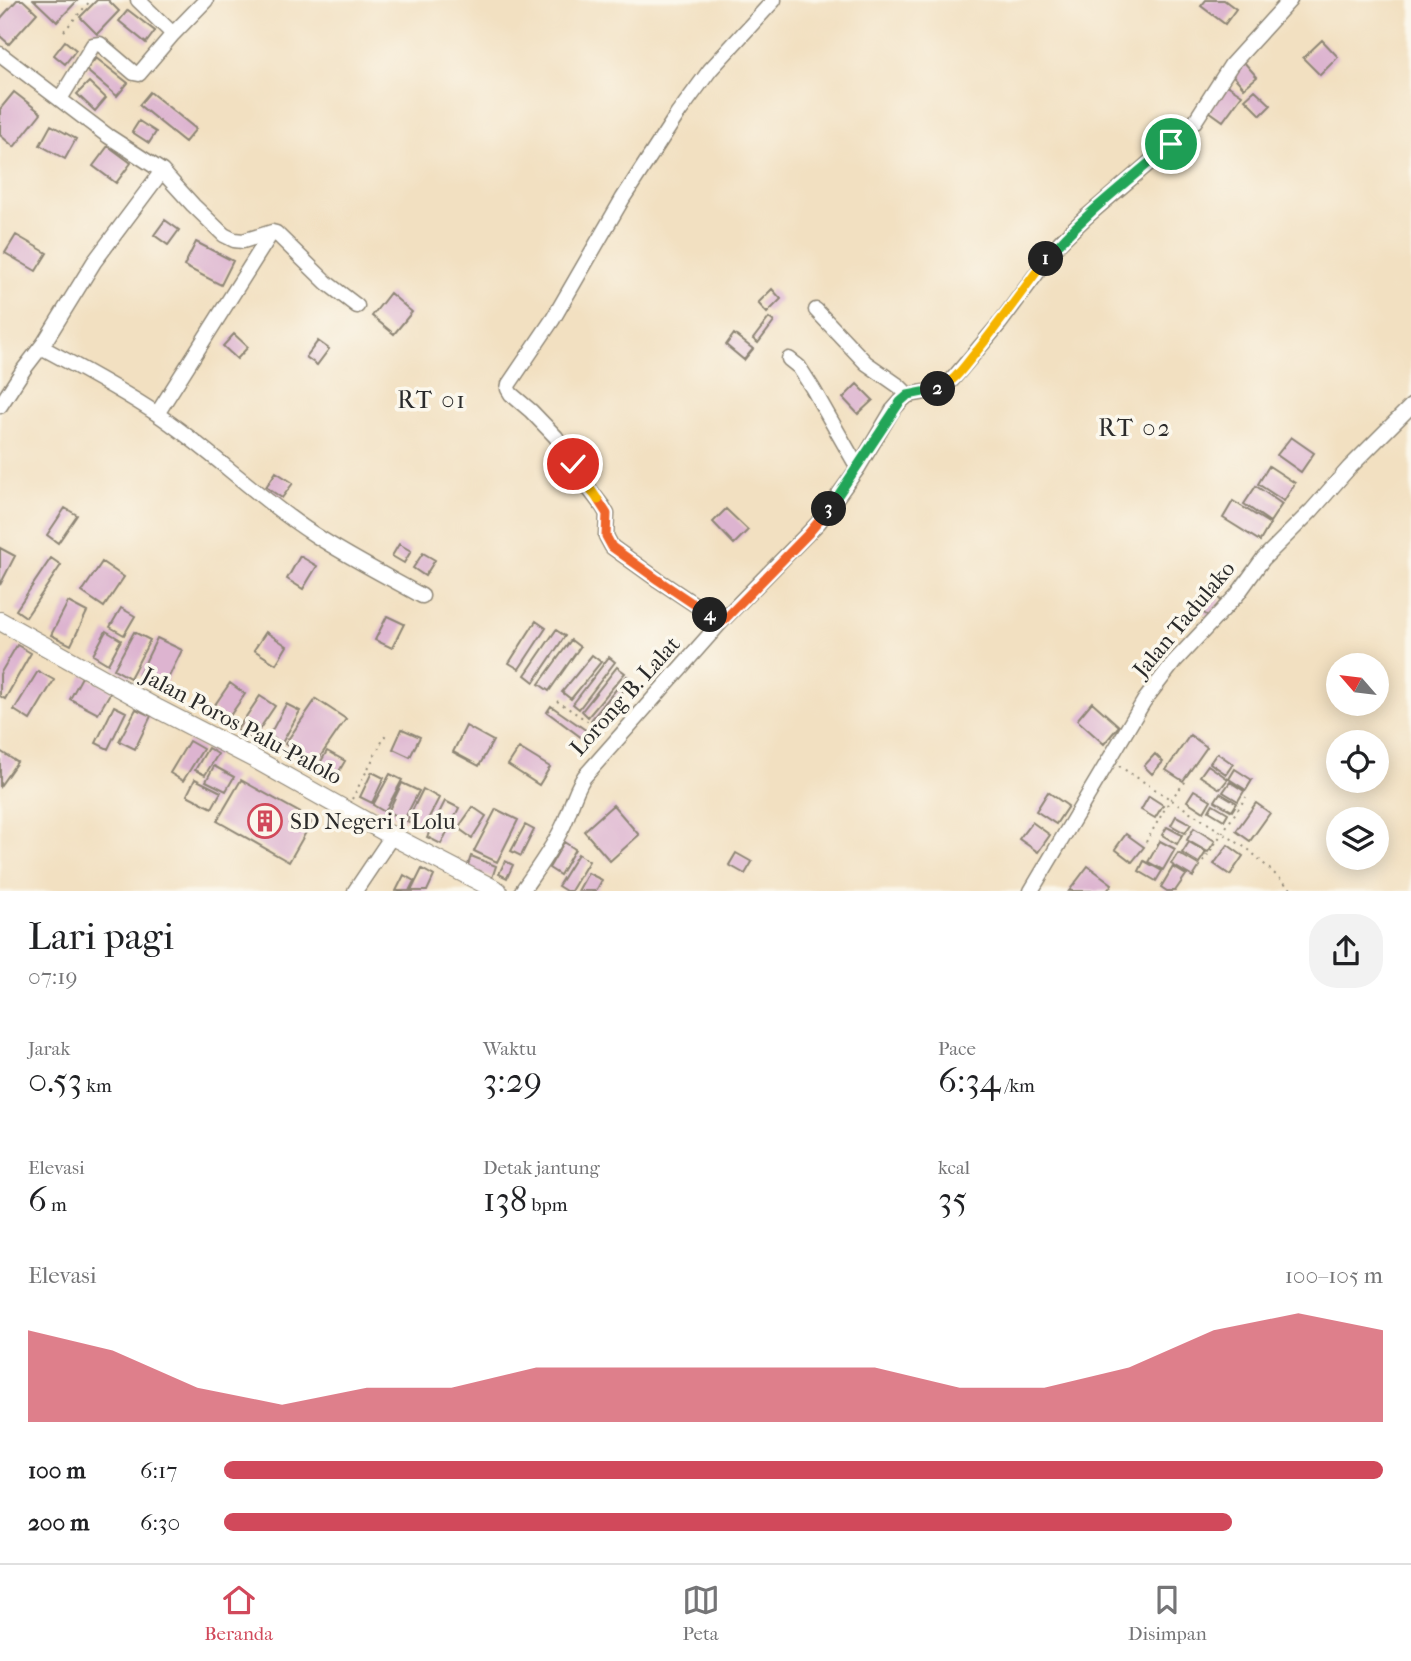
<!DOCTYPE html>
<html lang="id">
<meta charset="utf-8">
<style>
:root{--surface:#fff;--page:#f2f2f2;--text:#202124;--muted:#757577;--line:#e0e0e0;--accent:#d1495b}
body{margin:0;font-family:"IM FELL French Canon",serif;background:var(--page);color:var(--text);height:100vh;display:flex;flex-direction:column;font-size:26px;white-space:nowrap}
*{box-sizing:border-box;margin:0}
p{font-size:23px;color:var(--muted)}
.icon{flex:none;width:38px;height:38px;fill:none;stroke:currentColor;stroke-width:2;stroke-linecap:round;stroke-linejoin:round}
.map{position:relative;height:891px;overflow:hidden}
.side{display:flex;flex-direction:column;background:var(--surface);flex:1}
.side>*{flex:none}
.needle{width:46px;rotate:298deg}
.controls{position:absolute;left:1326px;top:653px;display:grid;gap:14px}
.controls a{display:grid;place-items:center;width:63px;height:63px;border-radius:50%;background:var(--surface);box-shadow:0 4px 18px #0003;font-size:35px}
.pin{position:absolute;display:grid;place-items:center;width:60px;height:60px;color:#fff;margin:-30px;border:4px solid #fff;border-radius:50%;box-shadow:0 2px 7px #0007}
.km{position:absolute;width:35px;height:35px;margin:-18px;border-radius:50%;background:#222;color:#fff;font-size:19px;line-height:35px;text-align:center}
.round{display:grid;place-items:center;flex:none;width:74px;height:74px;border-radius:28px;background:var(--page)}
.head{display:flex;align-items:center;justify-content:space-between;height:119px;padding:0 28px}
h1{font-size:38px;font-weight:600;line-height:52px}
.metrics{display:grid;grid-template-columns:repeat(3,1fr);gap:10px;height:119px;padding:7px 28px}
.metrics div{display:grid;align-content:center}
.metrics b{font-size:35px;font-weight:600}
.metrics small{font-size:19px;font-weight:400}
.metrics p{font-size:19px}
.chart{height:196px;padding:14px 28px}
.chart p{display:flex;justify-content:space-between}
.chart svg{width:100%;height:126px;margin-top:7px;fill:var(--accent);opacity:.7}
ul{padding:0 28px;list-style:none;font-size:23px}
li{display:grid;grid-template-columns:112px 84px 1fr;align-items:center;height:52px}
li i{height:18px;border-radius:9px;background:var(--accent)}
.dock{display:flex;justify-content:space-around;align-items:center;height:98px;border-top:2px solid var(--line);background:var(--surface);font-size:19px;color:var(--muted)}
.dock a{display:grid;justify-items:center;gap:4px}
.dock .on{color:var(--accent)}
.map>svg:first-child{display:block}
.building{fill:#ddb4d0}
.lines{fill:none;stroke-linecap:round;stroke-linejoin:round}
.minor-casing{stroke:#8e8676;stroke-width:17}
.major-casing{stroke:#8e8676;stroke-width:20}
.path{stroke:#8e8676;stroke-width:2;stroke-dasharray:2 5;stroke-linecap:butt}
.minor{stroke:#fff;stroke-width:14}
.major{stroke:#fff;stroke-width:18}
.split-1-casing{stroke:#fff;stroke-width:14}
.split-2-casing{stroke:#fff;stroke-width:14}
.split-3-casing{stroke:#fff;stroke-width:14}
.split-4-casing{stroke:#fff;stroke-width:14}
.split-5-casing{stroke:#fff;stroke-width:14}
.split-6-casing{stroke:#fff;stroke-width:14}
.split-1{stroke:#22a559;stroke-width:9}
.split-2{stroke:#f5b400;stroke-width:9}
.split-3{stroke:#22a559;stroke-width:9}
.split-4{stroke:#f0652b;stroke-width:9}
.split-5{stroke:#f0652b;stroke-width:9}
.split-6{stroke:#f5b400;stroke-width:9}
.labels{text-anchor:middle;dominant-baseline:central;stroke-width:7;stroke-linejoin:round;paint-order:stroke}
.street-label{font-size:23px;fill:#2b2b2b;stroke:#fbf7ec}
.poi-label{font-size:23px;fill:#2b2b2b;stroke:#fbf7ec;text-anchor:start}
.neighbourhood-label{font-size:24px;letter-spacing:2px;fill:#2b2b2b;stroke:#fbf7ec}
</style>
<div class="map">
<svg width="1411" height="891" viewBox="0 0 1411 891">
<rect width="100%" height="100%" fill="#fbf7ec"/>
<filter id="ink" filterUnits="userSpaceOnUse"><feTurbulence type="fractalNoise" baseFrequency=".0143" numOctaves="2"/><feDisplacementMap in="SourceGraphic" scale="14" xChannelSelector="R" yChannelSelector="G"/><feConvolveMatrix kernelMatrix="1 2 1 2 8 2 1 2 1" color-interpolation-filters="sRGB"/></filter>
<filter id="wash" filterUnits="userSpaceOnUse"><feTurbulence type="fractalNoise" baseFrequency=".00686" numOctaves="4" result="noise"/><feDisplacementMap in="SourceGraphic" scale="28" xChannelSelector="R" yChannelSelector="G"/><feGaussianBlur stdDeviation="1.57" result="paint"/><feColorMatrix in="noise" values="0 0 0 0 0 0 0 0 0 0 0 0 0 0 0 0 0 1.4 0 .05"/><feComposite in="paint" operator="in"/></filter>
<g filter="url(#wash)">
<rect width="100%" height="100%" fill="#f2e0c1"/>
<g id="blocks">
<!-- building -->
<path class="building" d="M17 0H23L37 13 9 44 0 36V19Z
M34 0H78L57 22Z
M97 0H108L119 11 97 34 80 17Z
M1206 0H1224L1236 9 1225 24 1201 6Z
M128 10 155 31 146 43 119 21Z
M1322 40 1338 57 1320 75 1303 58Z
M65 41 76 50 65 64 54 55Z
M96 58 128 83 117 96 86 70Z
M1243 61 1257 77 1244 88 1230 72Z
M89 82 106 98 95 111 77 94Z
M1227 85 1242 95 1223 121 1209 111Z
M1255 90 1271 105 1261 115 1245 99Z
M14 92 41 113 14 147 0 135V109Z
M150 92 196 129 185 142 139 105Z
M139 121 156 132 149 143 132 132Z
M51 125 76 139 65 159 40 145Z
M108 146 131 163 116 183 93 166Z
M165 220 179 230 168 245 154 235Z
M16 235 47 253 36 271 5 253Z
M196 242 233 261 221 285 184 266Z
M772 289 781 299 767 313 758 303Z
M390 293 412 312 394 334 372 316Z
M769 318 774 322 758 343 753 339Z
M234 334 248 347 237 359 223 346Z
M734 334 753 349 744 360 726 345Z
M318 341 329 349 317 365 306 357Z
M857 384 873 400 858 414 843 398Z
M1291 437 1314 453 1301 472 1277 455Z
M1269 466 1295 483 1284 501 1258 484Z
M276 472 293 483 282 498 266 487Z
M1256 486 1282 504 1270 522 1244 504Z
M1233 501 1270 524 1260 541 1223 518Z
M65 508 77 515 58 543 47 535Z
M726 509 748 530 734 544 713 522Z
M399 544 411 551 404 563 392 556Z
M0 548 15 556 0 585Z
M423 553 435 560 425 576 413 568Z
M300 556 317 566 303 589 287 579Z
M51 558 61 565 26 617 16 610Z
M102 562 124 577 104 607 82 592Z
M1206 590 1221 600 1210 617 1194 607Z
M68 602 87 612 71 645 51 635Z
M121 608 135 616 124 635 110 627Z
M387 616 404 624 392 648 375 640Z
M536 621 546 628 519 669 509 663Z
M556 630 565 636 534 682 525 675Z
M106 631 121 640 108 664 93 655Z
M134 632 150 640 130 678 114 669Z
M266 632 287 646 276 664 254 650Z
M157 638 182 650 164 687 139 675Z
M571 640 580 647 549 691 539 684Z
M17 645 31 653 5 699 0 696V674Z
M592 655 601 662 571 699 562 692Z
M609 657 615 662 579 709 573 704Z
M617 667 625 673 588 717 582 711Z
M38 671 54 680 30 720 14 710Z
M83 675 112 690 98 714 70 699Z
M627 676 632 680 596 724 591 720Z
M230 683 245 694 227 720 212 709Z
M260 696 275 706 252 740 237 730Z
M316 699 346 719 315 764 285 744Z
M1092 702 1119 726 1104 744 1077 720Z
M286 704 300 711 282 743 269 736Z
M114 706 126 712 108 749 96 743Z
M551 706 587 731 582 738 547 712Z
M136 709 151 716 135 749 119 741Z
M466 726 493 741 479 766 453 752Z
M402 729 420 737 410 757 393 749Z
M1190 735 1207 747 1183 781 1166 770Z
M189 741 203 749 183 781 170 773Z
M208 748 218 754 205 775 195 770Z
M519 748 550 767 539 785 508 765Z
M0 751 17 762 0 786Z
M327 751 345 761 334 780 316 770Z
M1217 753 1233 764 1226 774 1210 763Z
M1155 754 1163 762 1152 774 1144 766Z
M1208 765 1228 779 1220 789 1200 776Z
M214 766 234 777 226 791 206 781Z
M1235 769 1252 780 1246 790 1229 779Z
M372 772 384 778 372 803 360 797Z
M390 774 402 780 385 812 373 805Z
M195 779 221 792 212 808 187 795Z
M241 780 313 820 289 862 217 821Z
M1230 782 1244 791 1238 801 1223 792Z
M402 783 419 791 404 820 388 812Z
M423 789 439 798 423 829 407 821Z
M1194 790 1211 800 1204 812 1187 801Z
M1048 792 1068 806 1056 824 1036 811Z
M1220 793 1237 803 1232 811 1215 801Z
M1149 796 1163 805 1155 818 1141 810Z
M445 801 459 808 441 844 427 837Z
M1256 803 1270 813 1250 841 1236 831Z
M1213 804 1228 813 1224 820 1209 811Z
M613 805 639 835 610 861 584 831Z
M473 807 486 816 472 838 458 828Z
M496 809 518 820 497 862 474 851Z
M1176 816 1191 824 1185 833 1171 825Z
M1032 822 1050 835 1038 852 1019 839Z
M525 825 534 830 521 856 511 851Z
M1167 827 1182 835 1177 844 1162 835Z
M1194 828 1215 841 1208 852 1187 840Z
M1126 834 1144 847 1132 862 1115 849Z
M1160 841 1175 849 1163 870 1148 862Z
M564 842 575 849 560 875 549 868Z
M1189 842 1206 852 1199 863 1182 853Z
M1228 845 1243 856 1230 875 1214 864Z
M736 853 752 862 745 874 729 865Z
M1178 853 1200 866 1193 877 1171 864Z
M578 854 589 861 571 891H566L558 886Z
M471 856 496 866 492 878 467 868Z
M505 861 513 865 507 878 499 874Z
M1144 861 1162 871 1156 881 1139 871Z
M1088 866 1112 884 1107 891H1069Z
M1173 867 1186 875 1175 891H1167L1161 887Z
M422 869 434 876 427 891H411Z
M588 873 602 880 596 891H578Z
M404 875 414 881 409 891H396Z"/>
</g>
</g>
<g filter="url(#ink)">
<use href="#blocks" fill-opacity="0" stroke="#8e8676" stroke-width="2"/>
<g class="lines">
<!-- minor casing -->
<g class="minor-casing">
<path id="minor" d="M138 0 173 34
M0 54 108 136 162 171 193 205 224 235 234 240 243 241 272 232 276 233 327 283 357 306
M60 99 93 45 100 44 134 73 139 74 173 34 206 0
M816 310 866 363 899 386 908 395
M41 347C80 368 120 389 157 414 212 451 259 499 315 535 349 557 386 576 422 596
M789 359 799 367 813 389 858 468
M0 406 24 369 44 343 94 262 162 171
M157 414 272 232
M721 622 658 580 612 547 606 536 607 514 603 507 584 482 556 437 531 411 511 394 508 389 509 384 553 319 623 198 677 115 710 70 774 0
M355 891 392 836
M522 891C537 869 553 848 564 824 572 806 573 794 584 777L721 622 819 522 858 468 892 411 900 402 908 395 937 390 951 381 1000 323 1060 242 1085 218 1185 132 1195 121 1231 65 1290 0
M1031 891 1144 701 1174 662 1237 595 1263 559 1312 510 1349 468 1411 406"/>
</g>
<!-- major casing -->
<g class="major-casing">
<path id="major" d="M0 621 158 709 253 758 392 836 498 891"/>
</g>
<!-- path -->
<path class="path" d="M64 31 91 0
M557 701 604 732
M1119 766 1249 850 1291 889
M352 799 386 734
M1146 842 1170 800 1186 781
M1203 862 1246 797"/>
<!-- minor -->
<use href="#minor" class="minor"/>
<!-- major -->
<use href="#major" class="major"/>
</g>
</g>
<g class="lines" filter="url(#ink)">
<!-- split-1 casing -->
<g class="split-1-casing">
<path id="split-1" d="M1046 259C1082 215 1129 181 1171 144"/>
</g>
<!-- split-2 casing -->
<g class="split-2-casing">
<path id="split-2" d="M938 389C955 382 965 365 977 351 1001 321 1023 290 1046 259"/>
</g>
<!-- split-3 casing -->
<g class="split-3-casing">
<path id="split-3" d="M829 509 900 402 908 395 938 389"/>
</g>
<!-- split-4 casing -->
<g class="split-4-casing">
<path id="split-4" d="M710 615 722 622 808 534 829 509"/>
</g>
<!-- split-5 casing -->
<g class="split-5-casing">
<path id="split-5" d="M598 500 607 514 606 536 612 547 658 580 710 615"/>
</g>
<!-- split-6 casing -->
<g class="split-6-casing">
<path id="split-6" d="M573 464 598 500"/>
</g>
<!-- split-1 -->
<use href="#split-1" class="split-1"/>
<!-- split-2 -->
<use href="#split-2" class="split-2"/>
<!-- split-3 -->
<use href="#split-3" class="split-3"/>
<!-- split-4 -->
<use href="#split-4" class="split-4"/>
<!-- split-5 -->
<use href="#split-5" class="split-5"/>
<!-- split-6 -->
<use href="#split-6" class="split-6"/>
</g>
<!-- icons -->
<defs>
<g id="building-ring" transform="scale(1.75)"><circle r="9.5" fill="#fbf7ec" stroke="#d1495b" stroke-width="1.5"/><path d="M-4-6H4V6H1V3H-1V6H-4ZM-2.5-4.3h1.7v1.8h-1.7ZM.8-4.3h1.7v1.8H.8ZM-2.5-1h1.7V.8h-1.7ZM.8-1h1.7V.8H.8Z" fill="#d1495b"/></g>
</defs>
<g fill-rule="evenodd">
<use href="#building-ring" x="265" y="821"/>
</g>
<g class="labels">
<!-- street labels -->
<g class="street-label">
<text transform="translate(1184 619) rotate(-50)">Jalan Tadulako</text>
<text transform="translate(625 696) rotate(-48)">Lorong B. Lalat</text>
<text transform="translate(242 726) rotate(28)">Jalan Poros Palu-Palolo</text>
</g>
<!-- poi labels -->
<g class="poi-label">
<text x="290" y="821">SD Negeri 1 Lolu</text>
</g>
<!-- neighbourhood labels -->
<g class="neighbourhood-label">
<text x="432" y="400">RT 01</text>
<text x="1135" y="428">RT 02</text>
</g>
</g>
</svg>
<div class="controls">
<a><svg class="needle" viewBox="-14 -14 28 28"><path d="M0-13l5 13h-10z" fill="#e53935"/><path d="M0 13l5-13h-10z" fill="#757577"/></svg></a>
<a><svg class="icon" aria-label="locate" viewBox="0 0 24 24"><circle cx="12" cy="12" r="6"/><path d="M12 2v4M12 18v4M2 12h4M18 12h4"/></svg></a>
<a><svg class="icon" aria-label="layers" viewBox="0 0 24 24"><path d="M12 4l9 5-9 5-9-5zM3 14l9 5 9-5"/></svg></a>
</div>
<div class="pin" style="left:1171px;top:144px;background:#1e9e55"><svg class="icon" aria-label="arrive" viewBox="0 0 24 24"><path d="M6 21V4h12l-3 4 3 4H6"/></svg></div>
<div class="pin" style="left:573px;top:464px;background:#d93025"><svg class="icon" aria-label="check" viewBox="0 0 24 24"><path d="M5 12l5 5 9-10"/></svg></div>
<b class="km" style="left:1046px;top:259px">1</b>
<b class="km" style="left:938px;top:389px">2</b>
<b class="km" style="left:829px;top:509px">3</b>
<b class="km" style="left:710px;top:615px">4</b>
</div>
<section class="side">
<div class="head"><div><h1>Lari pagi</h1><p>07:19</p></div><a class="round"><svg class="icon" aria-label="share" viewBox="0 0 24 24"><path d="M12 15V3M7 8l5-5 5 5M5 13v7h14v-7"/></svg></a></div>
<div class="metrics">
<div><p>Jarak</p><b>0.53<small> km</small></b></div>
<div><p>Waktu</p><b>3:29</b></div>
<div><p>Pace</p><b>6:34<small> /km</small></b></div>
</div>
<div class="metrics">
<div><p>Elevasi</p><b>6<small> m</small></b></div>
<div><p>Detak jantung</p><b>138<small> bpm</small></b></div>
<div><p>kcal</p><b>35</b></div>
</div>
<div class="chart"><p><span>Elevasi</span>100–105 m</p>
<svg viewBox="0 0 160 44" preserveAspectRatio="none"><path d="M0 44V12L10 19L20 32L30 38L40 32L50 32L60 25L70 25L80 25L90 25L100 25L110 32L120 32L130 25L140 12L150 6L160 12V44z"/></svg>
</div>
<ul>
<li><b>100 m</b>6:17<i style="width:100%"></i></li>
<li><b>200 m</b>6:30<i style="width:87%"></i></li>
</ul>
</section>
<nav class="dock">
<a class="on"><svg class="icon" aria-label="home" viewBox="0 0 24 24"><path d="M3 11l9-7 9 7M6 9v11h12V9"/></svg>Beranda</a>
<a><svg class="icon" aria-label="map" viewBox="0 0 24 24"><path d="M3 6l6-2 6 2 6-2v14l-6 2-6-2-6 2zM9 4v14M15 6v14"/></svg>Peta</a>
<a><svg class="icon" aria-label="saved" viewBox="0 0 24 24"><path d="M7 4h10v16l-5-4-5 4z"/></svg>Disimpan</a>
</nav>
